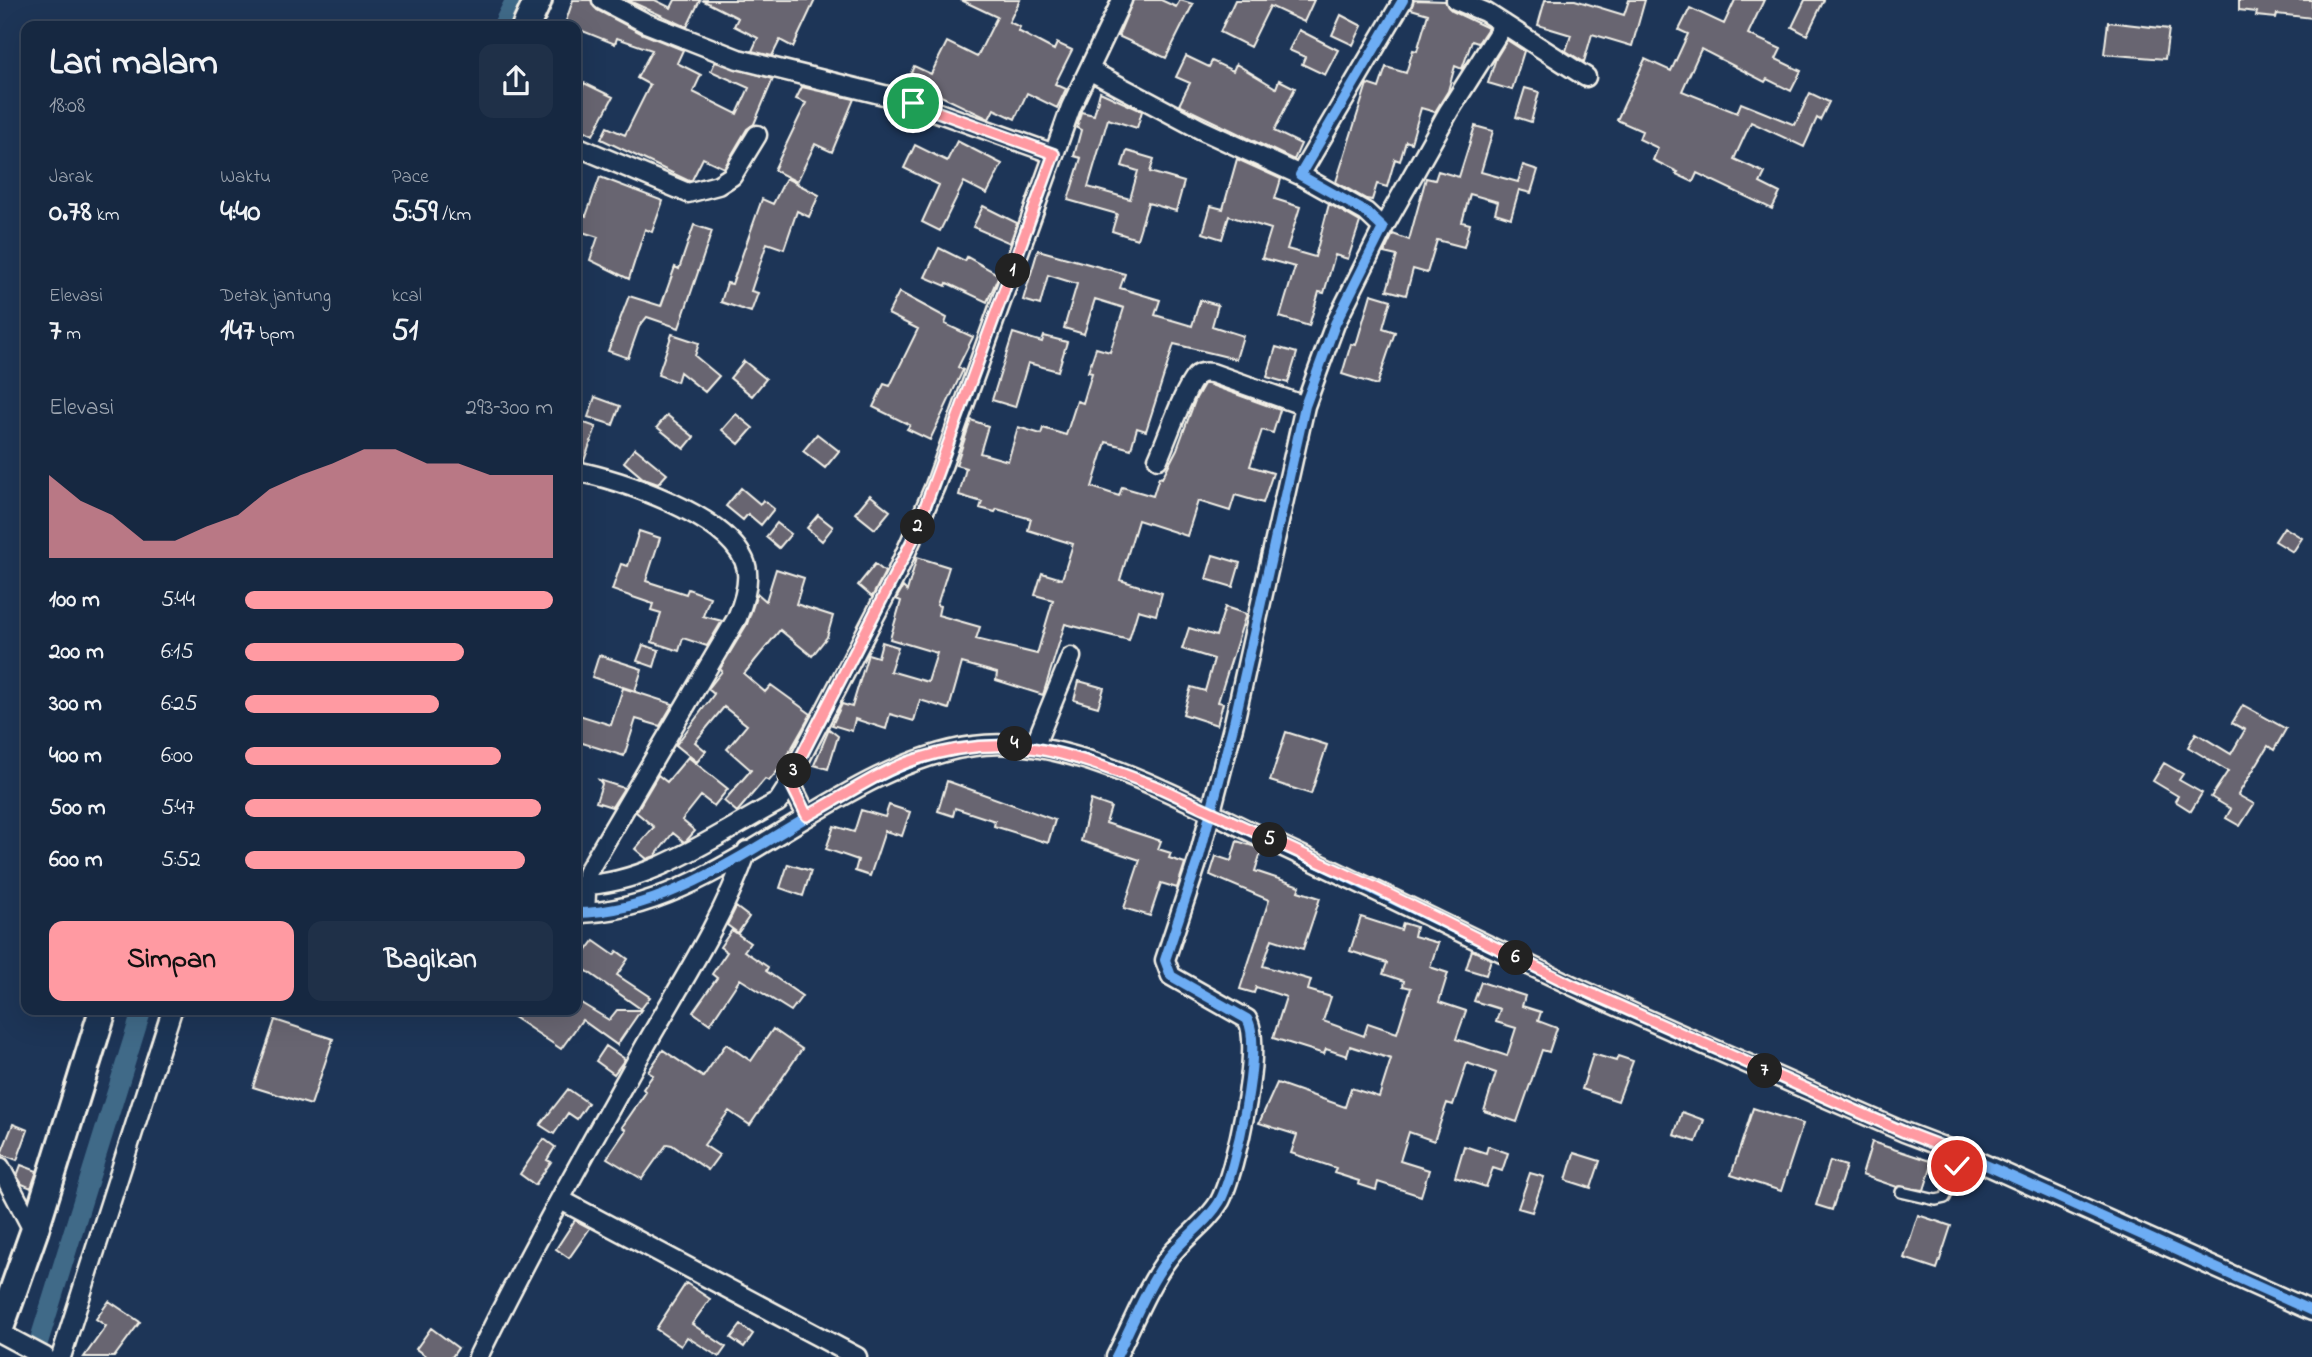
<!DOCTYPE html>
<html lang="id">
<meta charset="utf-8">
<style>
:root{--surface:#162841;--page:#1f3048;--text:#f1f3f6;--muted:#9ea6b1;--line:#35445a;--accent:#ff9aa2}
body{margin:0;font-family:"Indie Flower",sans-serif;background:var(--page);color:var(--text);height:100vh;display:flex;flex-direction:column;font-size:26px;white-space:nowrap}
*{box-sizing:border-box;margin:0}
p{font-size:23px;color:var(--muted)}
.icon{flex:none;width:38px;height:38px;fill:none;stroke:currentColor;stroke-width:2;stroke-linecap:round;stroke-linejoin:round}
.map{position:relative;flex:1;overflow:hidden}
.panel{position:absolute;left:21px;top:21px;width:560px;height:994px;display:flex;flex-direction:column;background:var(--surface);border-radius:14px;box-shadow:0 7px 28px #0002,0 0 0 2px var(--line)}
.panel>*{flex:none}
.pin{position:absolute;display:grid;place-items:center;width:60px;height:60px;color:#fff;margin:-30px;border:4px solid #fff;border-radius:50%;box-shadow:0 2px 7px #0007}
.km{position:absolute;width:35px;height:35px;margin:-18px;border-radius:50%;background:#222;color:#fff;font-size:19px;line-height:35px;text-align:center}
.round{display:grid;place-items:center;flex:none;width:74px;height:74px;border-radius:14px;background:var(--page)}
.headline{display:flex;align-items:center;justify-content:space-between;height:119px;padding:0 28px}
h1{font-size:38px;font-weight:700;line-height:52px}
.metrics{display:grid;grid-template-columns:repeat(3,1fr);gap:10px;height:119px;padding:7px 28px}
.metrics div{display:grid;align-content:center}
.metrics b{font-size:30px;font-weight:700}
.metrics small{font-size:19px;font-weight:400}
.metrics p{font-size:19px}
.chart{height:196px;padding:14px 28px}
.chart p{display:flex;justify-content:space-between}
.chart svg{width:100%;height:126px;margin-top:7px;fill:var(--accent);opacity:.7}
.cta{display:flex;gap:14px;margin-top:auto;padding:14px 28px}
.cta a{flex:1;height:80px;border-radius:14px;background:var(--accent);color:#111;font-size:28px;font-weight:700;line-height:80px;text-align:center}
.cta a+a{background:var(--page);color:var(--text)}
ul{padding:0 28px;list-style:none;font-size:23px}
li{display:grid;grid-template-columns:112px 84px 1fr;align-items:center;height:52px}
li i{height:18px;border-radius:9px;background:var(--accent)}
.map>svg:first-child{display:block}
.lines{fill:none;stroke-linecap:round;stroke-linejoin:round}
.canal{stroke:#416a88;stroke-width:19}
.building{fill:#676571;stroke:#f4f1e8;stroke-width:2}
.lane-casing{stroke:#f4f1e8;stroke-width:14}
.street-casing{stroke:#f4f1e8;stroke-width:23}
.secondary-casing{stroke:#f4f1e8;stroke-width:32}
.lane{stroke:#1d3557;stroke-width:9}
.street{stroke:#1d3557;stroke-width:18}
.secondary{stroke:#1d3557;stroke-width:26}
.cycleway-casing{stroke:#1d3557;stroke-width:15}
.cycleway{stroke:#6dadf4;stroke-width:10}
.route-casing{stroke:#fff;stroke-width:14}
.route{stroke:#ff9aa2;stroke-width:9}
</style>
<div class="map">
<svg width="2312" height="1357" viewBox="0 0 2312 1357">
<rect width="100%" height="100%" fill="#1d3557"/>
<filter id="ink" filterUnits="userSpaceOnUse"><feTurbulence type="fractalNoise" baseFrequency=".0143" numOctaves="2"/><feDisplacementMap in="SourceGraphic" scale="14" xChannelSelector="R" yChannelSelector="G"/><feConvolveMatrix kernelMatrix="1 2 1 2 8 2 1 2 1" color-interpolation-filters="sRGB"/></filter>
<g filter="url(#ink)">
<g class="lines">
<!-- canal -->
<path class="canal" d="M502 26 515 0
M34 1357 142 1010"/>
</g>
<!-- building -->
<path class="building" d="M573 0H591L597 10 641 33 683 50 677 63 701 75 693 92 737 114 749 88 711 71 715 62 773 79 754 124 747 129 724 168 703 158 692 180 689 181 601 139 607 127 625 135 650 85 637 78 652 50 617 38 615 44 565 24Z
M627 0H655L671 8 675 0H700L687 27Z
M702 0H815L793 47 780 40 772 56 752 51 758 38 734 26 738 18Z
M961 0H1020L1009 22 1020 27 1018 31 1054 50 1057 43 1072 50 1055 84 1066 89 1057 108 1027 93 1015 119 994 109 989 119 937 94 935 98 904 88 914 66 931 74 947 42 977 57 997 17Z
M1133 0H1161L1176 7 1180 0 1193 4 1166 58 1118 36Z
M1235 0H1314L1304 22 1270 6 1250 47 1220 32Z
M1414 0 1445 1 1452 11 1488 28 1478 43 1472 41 1462 69 1455 66 1448 91 1435 112 1421 108 1411 143 1406 141 1400 161 1395 159 1387 187 1377 184 1372 200 1366 199 1336 182 1367 84 1379 88 1386 67 1406 73 1413 50 1417 51 1428 14 1411 9Z
M1545 0H1575L1624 15 1629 0H1645L1632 46 1592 34 1584 62 1566 51 1571 35 1538 25Z
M1735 0H1764L1748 34 1781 49 1776 59 1801 71 1791 91 1767 79 1765 82 1701 49 1682 91 1737 113 1741 103 1795 125 1810 93 1829 102 1820 120 1817 118 1804 147 1751 122 1734 159 1765 173 1760 183 1780 193 1772 209 1697 173 1693 182 1676 174 1678 172 1653 160 1658 148 1639 139 1642 131 1617 120 1645 59 1671 71 1688 34 1679 30 1690 8 1724 24Z
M1805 0H1824L1807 35 1792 27Z
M2239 0H2312V18L2277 14 2276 18 2256 16 2257 12 2239 10Z
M1341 15 1362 26 1353 45 1332 35Z
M2108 22 2169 29 2165 59 2104 54Z
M1299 30 1338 50 1325 75 1302 64 1305 57 1289 50Z
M1507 40 1524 51 1512 90 1488 83 1496 58Z
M1186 56 1209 67 1212 61 1233 71 1236 64 1276 88 1279 80 1295 88 1274 131 1301 144 1294 160 1179 105 1190 83 1176 77Z
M584 83 613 97 593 135 576 126V89L581 92Z
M802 87 854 99 832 152 815 144 797 182 774 170 806 103 796 99Z
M1525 88 1539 92 1531 122 1516 117Z
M1100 92 1142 111 1137 128 1108 119 1088 187 1130 199 1138 171 1122 166 1127 151 1154 159 1150 172 1184 182 1176 211 1148 203 1137 239 1112 231 1117 214 1068 200 1081 158 1074 156 1081 130 1077 128 1081 112 1094 115Z
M897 110 918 118 912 131 891 121Z
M1475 126 1493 131 1481 172 1518 182 1523 165 1538 170 1531 193 1519 190 1511 218 1495 213 1498 202 1470 194 1462 222 1470 224 1464 247 1437 240 1427 273 1413 269 1406 295 1387 290 1397 256 1384 253 1393 234 1409 240 1426 178 1435 180 1438 171 1459 177Z
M957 141 1002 164 987 194 964 182 940 231 922 222 939 185 904 168 915 145 947 161Z
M1237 159 1281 179 1275 199 1300 207 1287 249 1315 257 1329 204 1360 222 1348 259 1335 255 1324 293 1319 292 1309 326 1280 317 1295 267 1262 258 1271 229 1229 216 1222 239 1203 233 1211 206 1223 209Z
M600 177 663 201 652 232 645 229 629 279 590 260 598 237 576 230 581 214 586 216Z
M786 178 819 195 809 217 797 211 784 249 767 243 751 291 758 293 751 312 721 302 727 283 732 284 762 199 773 204Z
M983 206 1017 223 1010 243 973 227Z
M694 225 712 231 679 328 647 317 639 327 628 358 608 351 629 296 661 306 675 267 679 269Z
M939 248 965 261 967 257 999 275 987 302 947 283 946 286 925 277Z
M1038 250 1125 274 1120 288 1160 300 1155 315 1192 326 1200 300 1218 305 1212 326 1243 336 1236 359 1174 344 1146 431 1137 428 1131 449 1106 442 1092 487 1119 496 1122 487 1153 496 1159 477 1162 478 1177 449 1196 398 1204 384H1208L1280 410 1273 433 1262 430 1250 466 1273 473 1263 503 1235 495 1230 511 1198 501 1187 536 1138 520 1120 580 1162 593 1156 615 1138 610 1129 640 1065 624 1043 695 996 680 997 673 962 663 949 709 920 700 914 721 890 714 886 729 855 719 852 731 832 725 842 704 852 707 868 654 878 657 882 642 898 647 890 671 928 682 937 653 890 639 901 601 896 599 903 587 907 591 917 557 949 567 937 605 940 606 938 615 980 627 976 639 1037 654 1053 600 1035 595 1042 573 1062 579 1073 544 1028 530 1031 519 997 509 995 512 980 508 982 502 959 495 966 468 956 465 971 420 988 426 980 453 1008 461 1018 427 1041 434 1043 428 1066 435 1077 401 1083 403 1092 373 1088 372 1096 348 1110 352 1124 308 1095 299 1084 334 1064 328 1077 284 1048 275 1040 305 1023 300Z
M899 292 947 318 945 324 973 337 958 367 963 370 930 440 907 429 910 425 873 407 884 384 890 386 918 329 888 314Z
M1371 294 1391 300 1383 328 1395 332 1377 385 1342 374 1351 344 1356 345Z
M1013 333 1042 342 1044 336 1067 342 1058 371 1028 363 1015 407 992 400Z
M672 334 699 343 695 356 719 376 705 392 680 372 677 382 658 375Z
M1276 347 1297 353 1288 383 1267 377Z
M744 361 766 379 752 396 730 378Z
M595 397 620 406 613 425 588 417Z
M736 414 753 428 739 444 722 430Z
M667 415 694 437 684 449 657 427Z
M576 420 596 427 584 461 576 460Z
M817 434 839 451 825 468 803 451Z
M635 448 667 474 658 484 644 479 624 462Z
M741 488 760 504 763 500 774 509 761 525 748 514 743 520 726 506Z
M870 495 890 511 875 529 855 513Z
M818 515 833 527 822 541 807 528Z
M777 523 791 534 779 548 766 537Z
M2284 527 2302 538 2293 552 2275 541Z
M639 531 660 538 646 581 686 594 688 589 710 597 703 616 722 621 707 646 683 638 679 651 652 642 661 613 651 610 653 604 612 590 621 564 628 566Z
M1213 555 1240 563 1233 587 1206 579Z
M875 564 885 572 872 597 858 585Z
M776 569 804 578 796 604 833 616 827 637 812 656 780 630 744 674 765 692 771 685 811 714 781 767 769 781 765 779 737 812 724 801 751 770 727 749 747 725 724 707 695 742 706 751 697 762 676 745 714 694 708 689 722 671 720 669 747 624 756 597 758 594 766 601Z
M1225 607 1246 614 1218 702 1223 703 1217 725 1183 714 1191 687 1205 691 1214 659 1182 649 1189 628 1216 636Z
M643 645 659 650 654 667 637 661Z
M599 655 642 669 635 691 592 677Z
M1079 681 1104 688 1098 707 1074 700Z
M623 688 673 704 660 726 636 719 624 756 576 741V714L611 725Z
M2243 705 2286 729 2274 750 2268 746 2238 795 2254 804 2240 826 2226 818 2231 809 2211 797 2228 771 2188 747 2196 733 2231 754 2245 730 2232 723Z
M829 729 838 736 828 769 814 765Z
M1286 732 1327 745 1311 794 1270 781Z
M688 757 728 789 714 806 701 796 682 820 695 831 687 840 684 842 673 833 655 856 647 859 635 849 654 827 636 812 658 775 667 782Z
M2164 763 2183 774 2179 780 2202 793 2191 811 2175 801 2178 796 2153 781Z
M599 780 624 788 612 807 596 802 602 784Z
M947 781 1055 820 1048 843 994 826 995 821 955 808 953 816 938 811Z
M1091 800 1111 807 1106 823 1161 841 1158 849 1171 853 1169 858 1185 863 1177 888 1161 883 1150 916 1124 908 1140 860 1081 841Z
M889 805 910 812 902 836 885 831 870 876 855 871 858 860 826 849 834 826 854 832 861 810 885 817Z
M1237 841 1262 849 1255 871 1300 886 1298 891 1320 898 1303 949 1272 939 1263 966 1311 980 1308 990 1331 997 1323 1021 1364 1036 1368 1023 1397 1033 1411 988 1403 986 1404 981 1383 974 1387 963 1350 951 1361 917 1401 930 1403 923 1416 927 1414 936 1438 943 1430 967 1448 973 1439 1002 1466 1011 1456 1039 1507 1056 1516 1028 1496 1022 1500 1009 1474 1001 1481 982 1525 996 1522 1006 1541 1012 1538 1021 1557 1028 1549 1052 1542 1050 1517 1122 1484 1111 1496 1073 1467 1063 1453 1105 1447 1103 1434 1141 1409 1132 1400 1161 1429 1170 1421 1196 1378 1182 1376 1190 1358 1184 1359 1181 1334 1173 1336 1168 1291 1153 1297 1135 1259 1123 1277 1083 1345 1107 1351 1088 1379 1097 1391 1059 1350 1046 1347 1056 1326 1049 1324 1054 1273 1038 1286 997 1256 987 1254 993 1240 989 1269 900 1210 875 1216 856 1231 861Z
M788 864 811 871 803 896 780 888Z
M736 907 749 917 738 933 727 925Z
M732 930 750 943 744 951 768 967 766 971 802 996 791 1011 740 979 710 1024 693 1012 717 978 712 974 727 952 720 947Z
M594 941 614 955 617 951 628 959 617 975 650 997 641 1009 577 964Z
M1472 950 1491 959 1486 975 1466 969Z
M576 1000 609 1020 617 1010H641L617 1045 582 1020 561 1049 503 1010H576Z
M275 1020 333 1039 311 1105 253 1087Z
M773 1029 802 1049 750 1125 729 1111 704 1145 719 1155 708 1170 672 1145 667 1144 642 1179 607 1158 626 1130 622 1127 646 1092 643 1089 653 1075 648 1072 663 1050 703 1077 726 1044 751 1061Z
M606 1046 625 1059 614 1074 596 1061Z
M1593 1054 1616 1061 1618 1056 1633 1061 1618 1101 1582 1089Z
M568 1089 588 1103 577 1119 568 1113 554 1134 540 1125Z
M1753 1108 1803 1124 1781 1191 1731 1175Z
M1682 1112 1704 1120 1696 1142 1674 1135Z
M13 1124 28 1130 17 1160 1 1154Z
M544 1139 555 1147 547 1160 551 1162 535 1185 520 1174Z
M1872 1142 1933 1162 1924 1190 1897 1187 1862 1175Z
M1464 1146 1486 1153 1488 1146 1508 1153 1502 1171 1493 1168 1486 1187 1455 1177Z
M1574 1153 1600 1161 1591 1188 1566 1180Z
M1830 1161 1846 1166 1832 1210 1816 1205Z
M21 1165 37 1171 31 1188 22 1184 17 1176Z
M1530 1173 1544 1177 1532 1212 1518 1208Z
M1918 1215 1951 1226 1937 1269 1904 1258Z
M575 1220 590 1228 569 1258 556 1249Z
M686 1283 710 1299 692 1324 726 1347 719 1357 687 1337 681 1346 656 1329Z
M109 1301 140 1322 114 1357H84L106 1326 96 1319Z
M741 1325 753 1334 744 1347 731 1338Z
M431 1328 458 1348 452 1357H427L416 1349Z"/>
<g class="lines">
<!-- lane casing -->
<g class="lane-casing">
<path id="lane" d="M1901 1192 1936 1200 1945 1198 1954 1178 1959 1153"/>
</g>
<!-- street casing -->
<g class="street-casing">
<path id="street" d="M602 0 646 23 738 59 900 99 1054 154
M1456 0 1485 12 1586 77
M1089 70 1200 129 1300 175
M576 146 688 193 718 185 732 176 757 135
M1383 228 1449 111 1504 24
M1158 459C1167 439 1183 391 1196 376 1200 372 1206 372 1212 373L1305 406
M576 471C622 480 723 514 744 560 752 577 744 601 737 618L587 873 585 913
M1034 747 1071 657
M807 816 789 780 895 577 935 486 1071 107 1122 0
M576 885C646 887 718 834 778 802L789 785
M576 913C714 913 834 765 974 746 1066 733 1181 799 1262 837 1366 885 1467 936 1571 985 1681 1036 1793 1083 1904 1132L1959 1153 2312 1311
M0 1167 34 1232
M561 1200 857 1357
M0 1333 45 1357
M61 1357 172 1010
M478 1357C529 1252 587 1150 644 1048 681 983 722 921 747 851
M1116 1357C1132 1325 1147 1286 1169 1257 1184 1237 1207 1223 1220 1201 1235 1173 1264 1045 1247 1019L1171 976 1165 960 1199 857 1234 723 1305 406 1335 324 1383 228 1366 212 1300 175 1403 0"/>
</g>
<!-- secondary casing -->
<g class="secondary-casing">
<path id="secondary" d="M526 26 538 0
M0 1328 34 1232 103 1010"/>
</g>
<!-- lane -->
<use href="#lane" class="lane"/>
<!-- street -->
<use href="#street" class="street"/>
<!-- secondary -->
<use href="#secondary" class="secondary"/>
<!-- cycleway casing -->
<g class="cycleway-casing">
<path id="cycleway" d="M576 913C714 913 834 765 974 746 1066 733 1181 799 1262 837 1366 885 1467 936 1571 985 1681 1036 1793 1083 1904 1132L1959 1153 2312 1311
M1116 1357C1132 1325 1147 1286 1169 1257 1184 1237 1207 1223 1220 1201 1235 1173 1264 1045 1247 1019L1171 976 1165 960 1199 857 1234 723 1305 406 1335 324 1383 228 1366 212 1300 175 1403 0"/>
</g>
<!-- cycleway -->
<use href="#cycleway" class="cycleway"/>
</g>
</g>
<g class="lines" filter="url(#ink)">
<!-- route casing -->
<g class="route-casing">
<path id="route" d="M913 103 1054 154 914 537 789 780 807 816C841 798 881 770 917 759 1013 729 1070 754 1160 788L1374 887 1572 985 1904 1132 1959 1153 1957 1166"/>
</g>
<!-- route -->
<use href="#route" class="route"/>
</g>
</svg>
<div class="pin" style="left:913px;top:103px;background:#1e9e55"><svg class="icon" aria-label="arrive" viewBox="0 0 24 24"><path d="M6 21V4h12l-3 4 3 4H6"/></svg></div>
<div class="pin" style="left:1957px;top:1166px;background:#d93025"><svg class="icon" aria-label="check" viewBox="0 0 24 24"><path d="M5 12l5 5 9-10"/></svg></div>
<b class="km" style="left:1013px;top:271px">1</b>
<b class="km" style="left:918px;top:527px">2</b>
<b class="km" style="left:794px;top:771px">3</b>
<b class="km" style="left:1015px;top:744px">4</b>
<b class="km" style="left:1270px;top:840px">5</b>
<b class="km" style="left:1516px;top:958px">6</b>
<b class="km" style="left:1765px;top:1071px">7</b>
<section class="panel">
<div class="headline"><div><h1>Lari malam</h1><p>18:08</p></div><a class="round"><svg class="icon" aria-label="share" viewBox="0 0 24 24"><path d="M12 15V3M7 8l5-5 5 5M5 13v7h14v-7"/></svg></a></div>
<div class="metrics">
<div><p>Jarak</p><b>0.78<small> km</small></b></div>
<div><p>Waktu</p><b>4:40</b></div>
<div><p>Pace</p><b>5:59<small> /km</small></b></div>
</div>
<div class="metrics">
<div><p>Elevasi</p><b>7<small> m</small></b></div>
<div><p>Detak jantung</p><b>147<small> bpm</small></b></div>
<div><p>kcal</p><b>51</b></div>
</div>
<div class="chart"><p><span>Elevasi</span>293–300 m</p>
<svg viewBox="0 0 160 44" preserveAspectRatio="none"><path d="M0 44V15L10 24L20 29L30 38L40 38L50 33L60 29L70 20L80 15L90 11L100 6L110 6L120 11L130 11L140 15L150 15L160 15V44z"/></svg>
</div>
<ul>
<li><b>100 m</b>5:44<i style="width:100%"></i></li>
<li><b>200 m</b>6:15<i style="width:71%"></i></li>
<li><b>300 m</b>6:25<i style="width:63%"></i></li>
<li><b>400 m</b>6:00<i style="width:83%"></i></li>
<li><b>500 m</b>5:47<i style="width:96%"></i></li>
<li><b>600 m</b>5:52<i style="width:91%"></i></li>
</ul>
<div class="cta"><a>Simpan</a><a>Bagikan</a></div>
</section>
</div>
